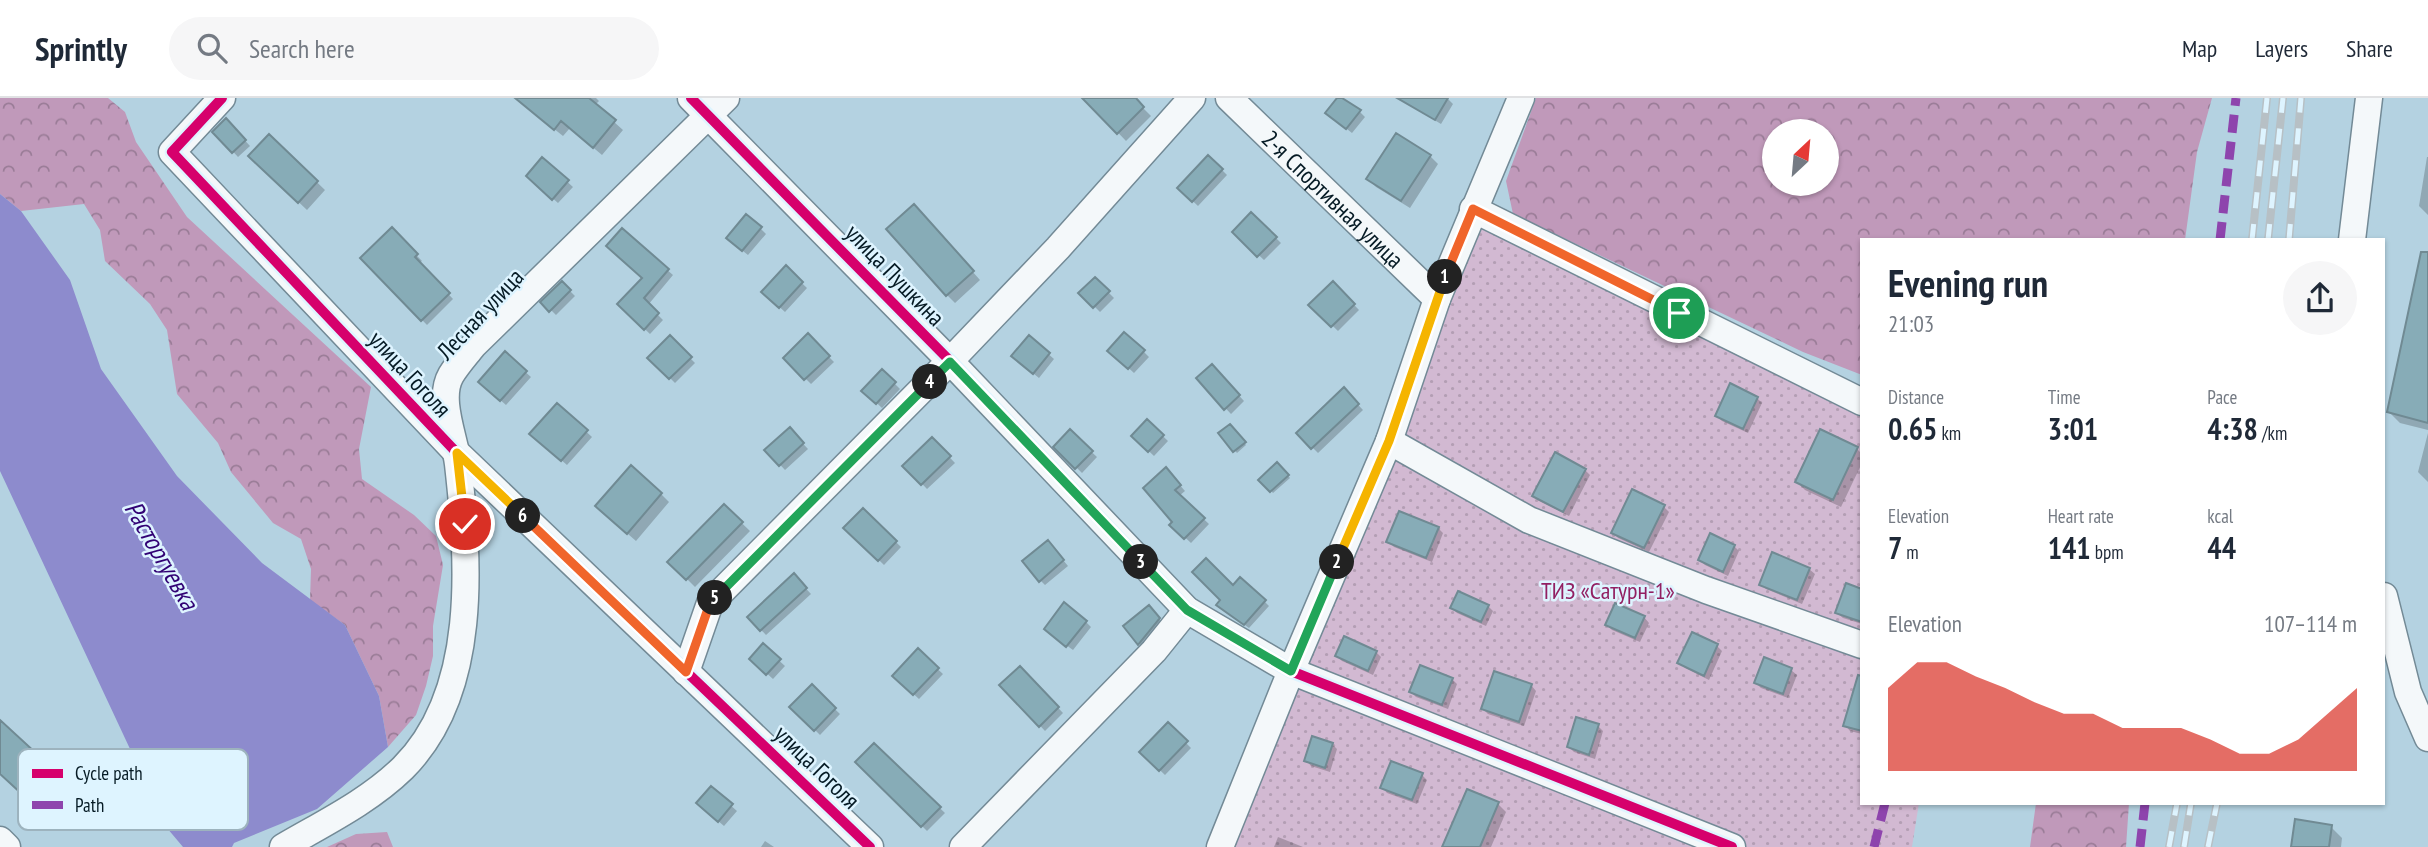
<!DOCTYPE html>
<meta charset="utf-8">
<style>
:root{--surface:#fff;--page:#f6f6f7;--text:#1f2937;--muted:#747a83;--line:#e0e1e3;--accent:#d93025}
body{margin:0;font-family:"PT Sans Narrow",sans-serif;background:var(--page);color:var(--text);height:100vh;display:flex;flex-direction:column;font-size:26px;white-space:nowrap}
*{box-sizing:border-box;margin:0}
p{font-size:23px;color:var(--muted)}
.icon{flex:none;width:38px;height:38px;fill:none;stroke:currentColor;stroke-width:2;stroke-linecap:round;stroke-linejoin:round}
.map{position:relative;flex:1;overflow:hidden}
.details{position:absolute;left:1860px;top:140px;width:525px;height:567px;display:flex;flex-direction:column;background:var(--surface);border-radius:0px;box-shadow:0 2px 5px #0004}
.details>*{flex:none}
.needle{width:46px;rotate:26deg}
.controls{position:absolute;left:1762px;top:21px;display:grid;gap:14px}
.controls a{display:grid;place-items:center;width:77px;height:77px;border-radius:50%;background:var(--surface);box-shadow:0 2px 5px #0004;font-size:35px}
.pin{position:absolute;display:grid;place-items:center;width:60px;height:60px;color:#fff;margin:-30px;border:4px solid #fff;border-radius:50%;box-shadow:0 2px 7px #0007}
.km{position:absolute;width:35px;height:35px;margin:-18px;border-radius:50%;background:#222;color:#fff;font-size:19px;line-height:35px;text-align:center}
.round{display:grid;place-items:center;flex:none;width:74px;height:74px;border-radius:37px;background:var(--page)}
.headline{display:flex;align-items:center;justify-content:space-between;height:119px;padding:0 28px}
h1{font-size:38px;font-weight:600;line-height:52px}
.figures{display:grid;grid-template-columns:repeat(3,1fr);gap:10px;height:119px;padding:7px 28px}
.figures div{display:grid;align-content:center}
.figures b{font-size:30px;font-weight:600}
.figures small{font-size:19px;font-weight:400}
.figures p{font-size:19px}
.chart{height:196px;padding:14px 28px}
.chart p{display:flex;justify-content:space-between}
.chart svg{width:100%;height:126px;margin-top:7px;fill:var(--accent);opacity:.7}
header{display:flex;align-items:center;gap:42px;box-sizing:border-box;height:98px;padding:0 35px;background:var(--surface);border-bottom:2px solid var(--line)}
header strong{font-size:33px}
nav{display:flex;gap:38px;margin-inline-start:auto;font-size:24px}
.search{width:490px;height:63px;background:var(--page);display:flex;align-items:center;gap:18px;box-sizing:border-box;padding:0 24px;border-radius:38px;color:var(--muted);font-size:26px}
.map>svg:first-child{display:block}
.green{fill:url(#green-dots)}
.forest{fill:url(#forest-crowns);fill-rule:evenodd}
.water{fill:#8d8bcd}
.shadow{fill:#0003}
.building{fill:#87acb7;stroke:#708a93;stroke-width:2}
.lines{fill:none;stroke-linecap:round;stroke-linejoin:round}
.minor-casing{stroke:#738a96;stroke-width:29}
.minor{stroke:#f4f8fa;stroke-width:26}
.rail-casing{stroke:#b7c0c5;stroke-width:8}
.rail{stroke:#def4ff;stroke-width:5;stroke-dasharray:16;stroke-linecap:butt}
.quiet{stroke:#8e44ad;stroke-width:9;stroke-dasharray:18 9;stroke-linecap:butt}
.cycleway-casing{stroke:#def4ff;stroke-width:15}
.cycleway{stroke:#d6006c;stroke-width:10}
.split-1-casing{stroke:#fff;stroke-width:14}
.split-2-casing{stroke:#fff;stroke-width:14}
.split-3-casing{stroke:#fff;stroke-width:14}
.split-4-casing{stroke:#fff;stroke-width:14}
.split-5-casing{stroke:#fff;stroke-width:14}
.split-6-casing{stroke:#fff;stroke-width:14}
.split-7-casing{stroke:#fff;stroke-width:14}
.split-1{stroke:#f0652b;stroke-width:9}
.split-2{stroke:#f5b400;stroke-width:9}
.split-3{stroke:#22a559;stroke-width:9}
.split-4{stroke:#22a559;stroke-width:9}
.split-5{stroke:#22a559;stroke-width:9}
.split-6{stroke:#f0652b;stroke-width:9}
.split-7{stroke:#f5b400;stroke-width:9}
.labels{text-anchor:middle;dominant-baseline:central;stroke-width:5;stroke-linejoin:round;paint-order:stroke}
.street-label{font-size:24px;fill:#061b25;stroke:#def4ff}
.park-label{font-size:24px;fill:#921f62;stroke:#def4ff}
.water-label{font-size:26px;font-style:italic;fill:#310274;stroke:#def4ff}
.key{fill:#def4ff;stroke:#9db3be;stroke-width:2}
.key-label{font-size:19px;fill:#061b25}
</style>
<header>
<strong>Sprintly</strong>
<div class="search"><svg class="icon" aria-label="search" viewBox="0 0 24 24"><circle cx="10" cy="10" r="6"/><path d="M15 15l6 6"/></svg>Search here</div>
<nav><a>Map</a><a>Layers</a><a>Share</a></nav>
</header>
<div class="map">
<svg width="2428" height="749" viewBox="0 0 2428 749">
<defs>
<pattern id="green-dots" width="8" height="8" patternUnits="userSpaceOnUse" patternTransform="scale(1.75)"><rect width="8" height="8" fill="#d2b9d2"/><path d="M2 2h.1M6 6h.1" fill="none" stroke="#b39eb4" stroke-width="1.8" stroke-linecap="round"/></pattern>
<pattern id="forest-crowns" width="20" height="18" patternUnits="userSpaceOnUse" patternTransform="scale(1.75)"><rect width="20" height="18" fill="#c099ba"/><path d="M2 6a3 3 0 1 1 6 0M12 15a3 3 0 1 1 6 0" fill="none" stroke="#9a7c97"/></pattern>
</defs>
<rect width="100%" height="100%" fill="#b4d2e1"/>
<!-- green -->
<path class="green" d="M1492 111 1862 295V705H1919L1912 749H1234L1291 597 1457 180Z"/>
<!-- forest -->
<path class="forest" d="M0 0H108L125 14 136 44 187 119 371 289 359 351 362 381 414 417 436 438 443 467 433 528V558L426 588 416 617 388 649 379 598 345 527 310 502 311 471 301 441 273 425 231 374 218 345 177 296 167 232 150 206 105 163 100 132 84 106 21 113 0 96Z
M1536 0H2212L2197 54 2185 142H1862V277L1803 254 1513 116 1506 83ZM1774 33H1827V86H1774Z
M2036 705H2129L2126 749H2030Z
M387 734 393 749H327L356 736Z"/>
<!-- water -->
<path class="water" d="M0 96 21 113 70 182 101 271 177 378 262 465 345 527 379 598 388 649 317 711 234 745 232 749H183L167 730 0 373Z"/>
<!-- shadow -->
<path class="shadow" d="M521 0H596L599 3 595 7 623 32 602 57 570 30 563 38 528 10Z
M1085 0H1133L1151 18 1126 43Z
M1414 0H1447L1453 6 1441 26 1416 11 1410 6Z
M1360 14 1365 19 1352 35 1333 20Z
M226 22 250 48 238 59 215 34Z
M269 38 325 92 307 112 250 58Z
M1430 58 1438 66 1410 110 1376 89 1368 81Z
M1209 59 1227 77 1198 108 1179 90Z
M2427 59H2428V117L2419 108Z
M542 61 573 89 558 105 533 83Z
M1252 116 1281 145 1264 162 1234 134Z
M922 117 980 182 955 205 947 197Z
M761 131 766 136 748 157 733 145Z
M392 132 422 163 419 165 453 201 427 227 362 160Z
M622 133 673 177 648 207 663 222 650 236 619 206 645 180Z
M2422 153 2428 154V332L2400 325 2389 314Z
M786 170 807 190 785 214 763 194Z
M1095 181 1114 200 1100 214 1081 195Z
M562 185 575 198 556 217 543 204Z
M1333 185 1359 212 1338 233 1311 207Z
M808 238 834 264 811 286 785 260Z
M1029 239 1054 261 1039 280 1018 263Z
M670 240 695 265 675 285 650 260Z
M1110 253 1144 254 1149 259 1134 275Z
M505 256 531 279 506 307 480 284Z
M1212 268 1244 303 1231 316 1198 281Z
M882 273 900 291 882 310 864 293Z
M1344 292 1363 312 1318 355 1298 335Z
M1757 300 1762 305 1748 335 1722 323 1717 318Z
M557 307 592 339 567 367 537 341Z
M1147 323 1168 343 1154 358 1133 338Z
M1230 328 1246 347 1237 355 1221 336Z
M790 332 808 351 785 372 767 353Z
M1070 334 1097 359 1082 375 1056 349Z
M2428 335V384L2418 374Z
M932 341 955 365 927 391 905 368Z
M1857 351 1862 356V365L1841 409 1805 392 1797 384Z
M1277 366 1290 380 1273 395 1261 382Z
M1585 372 1590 377 1569 418 1539 403 1534 398Z
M1171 377 1185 393 1179 398 1209 426 1191 445 1172 427 1175 424Z
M661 396 669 404 636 443 605 416Z
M724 408 750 433 695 489 670 464Z
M1664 409 1669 414 1649 454 1618 440 1613 434Z
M863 412 901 449 884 467 846 430Z
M1438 430 1443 435 1432 464 1394 449 1388 443Z
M1734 448 1739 453 1728 478 1705 467 1700 462Z
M1053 450 1068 468 1045 487 1040 482Z
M1809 471 1815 476 1802 506 1766 491 1761 486Z
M794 478 811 496 766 537 749 519Z
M1233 490 1264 503 1269 508 1249 530 1223 511Z
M1862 493V526L1843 520 1837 515Z
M1488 508 1493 513 1486 528 1457 515 1452 510Z
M1154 514 1164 527 1144 551 1125 528Z
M1644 519 1649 525 1640 544 1612 532 1607 527Z
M1086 524 1091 529 1073 552 1051 536Z
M763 548 785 568 773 581 751 561Z
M1717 548 1722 553 1709 582 1685 570 1680 565Z
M918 553 943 576 919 601 894 578Z
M1376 554 1381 559 1373 577 1342 563 1337 558Z
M1020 570 1063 615 1045 633 1002 587Z
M1791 572 1797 577 1788 600 1761 590 1756 585Z
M1452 581 1457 586 1448 611 1416 599 1411 594Z
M1531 587 1536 593 1524 628 1488 616 1483 611Z
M812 589 840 616 820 637 792 609Z
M1862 611V636L1850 633 1845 627Z
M0 625 60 680 36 707 0 675Z
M1168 627 1191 650 1165 677 1141 654Z
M1598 628 1603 633 1595 661 1574 654 1569 649Z
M1332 646 1337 651 1330 674 1311 668 1306 662Z
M874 648 945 715 927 733 858 664Z
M1422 677 1427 682 1417 706 1387 695 1382 689Z
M711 690 737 713 724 728 703 710Z
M1498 706 1506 714 1491 749H1445Z
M2331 729 2342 740 2341 749H2292Z
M1278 739 1303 749H1274Z
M765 743 774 749H761Z"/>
<!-- building -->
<path class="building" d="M515 0H589L616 22 593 50 561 23 554 32Z
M1082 0H1136L1144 9 1117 36Z
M1337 0H1342L1361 12 1346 31 1325 15Z
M1397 0H1448L1435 22Z
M226 20 246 42 232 55 212 34Z
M1396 35 1431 57 1401 103 1366 81Z
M269 36 318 83 298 105 248 58Z
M1208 57 1223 71 1192 104 1177 90Z
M542 59 569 82 552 102 526 78Z
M914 106 974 173 946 198 886 131Z
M1251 114 1277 139 1257 159 1232 134Z
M746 116 762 129 742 153 726 140Z
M392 129 418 156 415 159 450 195 421 223 360 160Z
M622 130 669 171 644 200 659 215 644 232 617 206 642 180 606 148Z
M2421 154H2428V325L2387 314Z
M786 167 803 184 779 210 761 194Z
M1095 179 1110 193 1093 210 1078 195Z
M562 183 571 192 549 214 540 204Z
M1333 183 1355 206 1331 229 1308 207Z
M1124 234 1145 252 1128 271 1107 253Z
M808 235 830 258 804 282 783 260Z
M670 237 692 259 669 281 647 260Z
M1029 237 1050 255 1033 276 1011 258Z
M505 253 527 273 500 303 478 284Z
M1212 266 1240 297 1224 312 1196 280Z
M882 271 896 284 876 306 861 293Z
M1730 285 1758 299 1743 331 1715 318Z
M1344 289 1359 306 1311 351 1296 335Z
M557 305 588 332 561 363 529 336Z
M1147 321 1164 337 1148 354 1131 338Z
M1230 326 1246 344 1233 354 1218 335Z
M790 329 804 345 779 368 764 352Z
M1070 331 1093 353 1075 371 1053 349Z
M1820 331 1858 349 1833 402 1795 384Z
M932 339 951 358 921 387 902 368Z
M1555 354 1586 371 1563 414 1532 398Z
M1277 364 1289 377 1270 394 1258 382Z
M631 367 662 395 627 436 595 408Z
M1166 369 1181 387 1175 392 1205 420 1184 441 1169 427 1172 424 1143 390Z
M1632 391 1665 407 1644 450 1611 435Z
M724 406 743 424 686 482 667 464Z
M863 410 897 443 878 463 843 430Z
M1399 413 1439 429 1426 460 1386 444Z
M1710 435 1735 447 1723 474 1698 462Z
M1048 442 1064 462 1039 484 1022 463Z
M1772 454 1810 470 1797 502 1759 487Z
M1206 460 1233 487 1240 479 1266 502 1244 527 1216 507 1220 502 1192 474Z
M794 475 807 490 760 533 747 519Z
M1846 485 1862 491V524L1835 515Z
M1458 493 1489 507 1481 524 1450 510Z
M1064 504 1087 523 1066 549 1044 531Z
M1615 505 1645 518 1635 540 1605 527Z
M1149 507 1160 520 1138 547 1123 528Z
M1692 534 1718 546 1704 578 1677 565Z
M1344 538 1377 553 1368 573 1335 558Z
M763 545 781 561 766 577 749 561Z
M918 550 939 570 913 597 892 578Z
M1764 559 1792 570 1783 596 1754 585Z
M1420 567 1453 580 1442 607 1409 594Z
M1020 568 1059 609 1039 629 999 587Z
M1494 573 1532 586 1519 624 1481 611Z
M1858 577 1862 578V633L1843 628Z
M812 586 836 610 814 633 789 609Z
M1576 619 1599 626 1589 657 1567 649Z
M0 622 50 668 24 698 0 676Z
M1168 624 1188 643 1159 673 1139 654Z
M1312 638 1333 645 1325 670 1304 663Z
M874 645 941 709 921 729 855 664Z
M1391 663 1423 675 1412 702 1380 690Z
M711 688 733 706 718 724 696 705Z
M1467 691 1499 704 1480 749H1442Z
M2295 721 2332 727 2329 749H2291Z"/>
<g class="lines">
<!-- minor casing -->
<g class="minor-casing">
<g id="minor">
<path d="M222 0 172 54 457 355 870 749"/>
<path d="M691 0 950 263 1187 512 1291 573 1732 749"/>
<path id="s1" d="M1229 0 1437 201"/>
<path d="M1473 111 1862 304"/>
<path d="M2352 142 2369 0"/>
<path d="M1389 343 1529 422 1706 492 1862 547"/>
<path d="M2384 498 2408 594 2428 640"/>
<path d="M686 574 710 505 950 263 1058 150 1192 0"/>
<path d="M0 742 7 749"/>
<path d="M283 749C324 725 368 704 403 670 479 594 469 464 458 366 455 340 437 301 451 277 457 267 466 257 473 248L726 0"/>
<path d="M963 749 1154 553 1187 512"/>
<path d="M1220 749 1291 573 1389 343 1437 201 1521 0"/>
</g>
</g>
<!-- minor -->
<use href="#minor" class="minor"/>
<!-- rail casing -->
<g class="rail-casing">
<path id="rail" d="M2252 142 2267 0
M2268 142 2283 0
M2289 142 2301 0
M2169 749 2177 705
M2184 749 2191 705
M2208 749 2217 705"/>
</g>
<!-- rail -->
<use href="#rail" class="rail"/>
<!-- quiet -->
<path class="quiet" d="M2220 142 2236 0
M1874 749 1885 705
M2140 749 2145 705"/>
<!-- cycleway casing -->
<g class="cycleway-casing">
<path id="cycleway" d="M222 0 172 54 457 355 870 749
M691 0 950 263 1187 512 1291 573 1732 749"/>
</g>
<!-- cycleway -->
<use href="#cycleway" class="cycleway"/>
</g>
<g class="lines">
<!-- split-1 casing -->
<g class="split-1-casing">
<path id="split-1" d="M1445 179 1473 111 1679 215"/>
</g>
<!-- split-2 casing -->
<g class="split-2-casing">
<path id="split-2" d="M1337 464 1389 343 1445 179"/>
</g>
<!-- split-3 casing -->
<g class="split-3-casing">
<path id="split-3" d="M1141 464 1187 512 1291 573 1337 464"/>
</g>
<!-- split-4 casing -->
<g class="split-4-casing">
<path id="split-4" d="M930 284 950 264 1141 464"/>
</g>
<!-- split-5 casing -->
<g class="split-5-casing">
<path id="split-5" d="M715 500 930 284"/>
</g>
<!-- split-6 casing -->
<g class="split-6-casing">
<path id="split-6" d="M523 418 686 574 710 505 715 500"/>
</g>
<!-- split-7 casing -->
<g class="split-7-casing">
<path id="split-7" d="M465 426 457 355 523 418"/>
</g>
<!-- split-1 -->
<use href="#split-1" class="split-1"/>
<!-- split-2 -->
<use href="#split-2" class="split-2"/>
<!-- split-3 -->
<use href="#split-3" class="split-3"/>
<!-- split-4 -->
<use href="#split-4" class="split-4"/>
<!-- split-5 -->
<use href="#split-5" class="split-5"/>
<!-- split-6 -->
<use href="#split-6" class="split-6"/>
<!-- split-7 -->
<use href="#split-7" class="split-7"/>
</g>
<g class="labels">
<!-- street labels -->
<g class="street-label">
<text stroke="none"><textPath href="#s1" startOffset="145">2-я Спортивная улица</textPath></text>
<text transform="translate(895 177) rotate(46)">улица Пушкина</text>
<text transform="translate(480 216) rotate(-47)">Лесная улица</text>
<text transform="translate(410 276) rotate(47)">улица Гоголя</text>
<text transform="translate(817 669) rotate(44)">улица Гоголя</text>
</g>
<!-- park labels -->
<g class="park-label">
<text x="1608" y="492">ТИЗ «Сатурн-1»</text>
</g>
<!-- water labels -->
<g class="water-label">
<text transform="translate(162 457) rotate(60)">Расторгуевка</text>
</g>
</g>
<!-- legend -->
<rect x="18" y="651" width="230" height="81" rx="10" class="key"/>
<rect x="32" y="671" width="31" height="9" fill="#d6006c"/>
<rect x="32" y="703" width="31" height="8" fill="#8e44ad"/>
<g class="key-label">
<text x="75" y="682">Cycle path</text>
<text x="75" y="714">Path</text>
</g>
</svg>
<div class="controls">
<a><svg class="needle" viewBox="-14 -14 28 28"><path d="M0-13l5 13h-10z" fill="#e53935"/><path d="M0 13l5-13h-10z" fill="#747a83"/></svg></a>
</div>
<div class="pin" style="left:1679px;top:215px;background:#1e9e55"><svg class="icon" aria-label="arrive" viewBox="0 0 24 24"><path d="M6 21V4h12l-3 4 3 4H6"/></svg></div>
<div class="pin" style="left:465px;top:426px;background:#d93025"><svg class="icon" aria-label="check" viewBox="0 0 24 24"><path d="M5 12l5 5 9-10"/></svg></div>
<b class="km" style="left:1445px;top:179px">1</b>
<b class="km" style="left:1337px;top:464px">2</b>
<b class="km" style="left:1141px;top:464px">3</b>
<b class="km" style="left:930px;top:284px">4</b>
<b class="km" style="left:715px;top:500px">5</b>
<b class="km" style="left:523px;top:418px">6</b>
<section class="details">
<div class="headline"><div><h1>Evening run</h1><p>21:03</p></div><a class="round"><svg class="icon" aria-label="share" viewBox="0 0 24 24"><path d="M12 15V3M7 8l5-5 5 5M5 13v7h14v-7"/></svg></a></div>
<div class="figures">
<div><p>Distance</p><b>0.65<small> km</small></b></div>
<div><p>Time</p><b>3:01</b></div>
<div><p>Pace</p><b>4:38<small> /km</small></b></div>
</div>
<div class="figures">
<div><p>Elevation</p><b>7<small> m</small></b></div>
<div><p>Heart rate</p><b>141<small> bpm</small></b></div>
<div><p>kcal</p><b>44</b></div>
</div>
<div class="chart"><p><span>Elevation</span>107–114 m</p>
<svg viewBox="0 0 160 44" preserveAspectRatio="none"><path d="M0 44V15L10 6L20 6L30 11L40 15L50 20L60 24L70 24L80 29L90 29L100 29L110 33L120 38L130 38L140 33L150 24L160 15V44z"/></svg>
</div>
</section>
</div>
